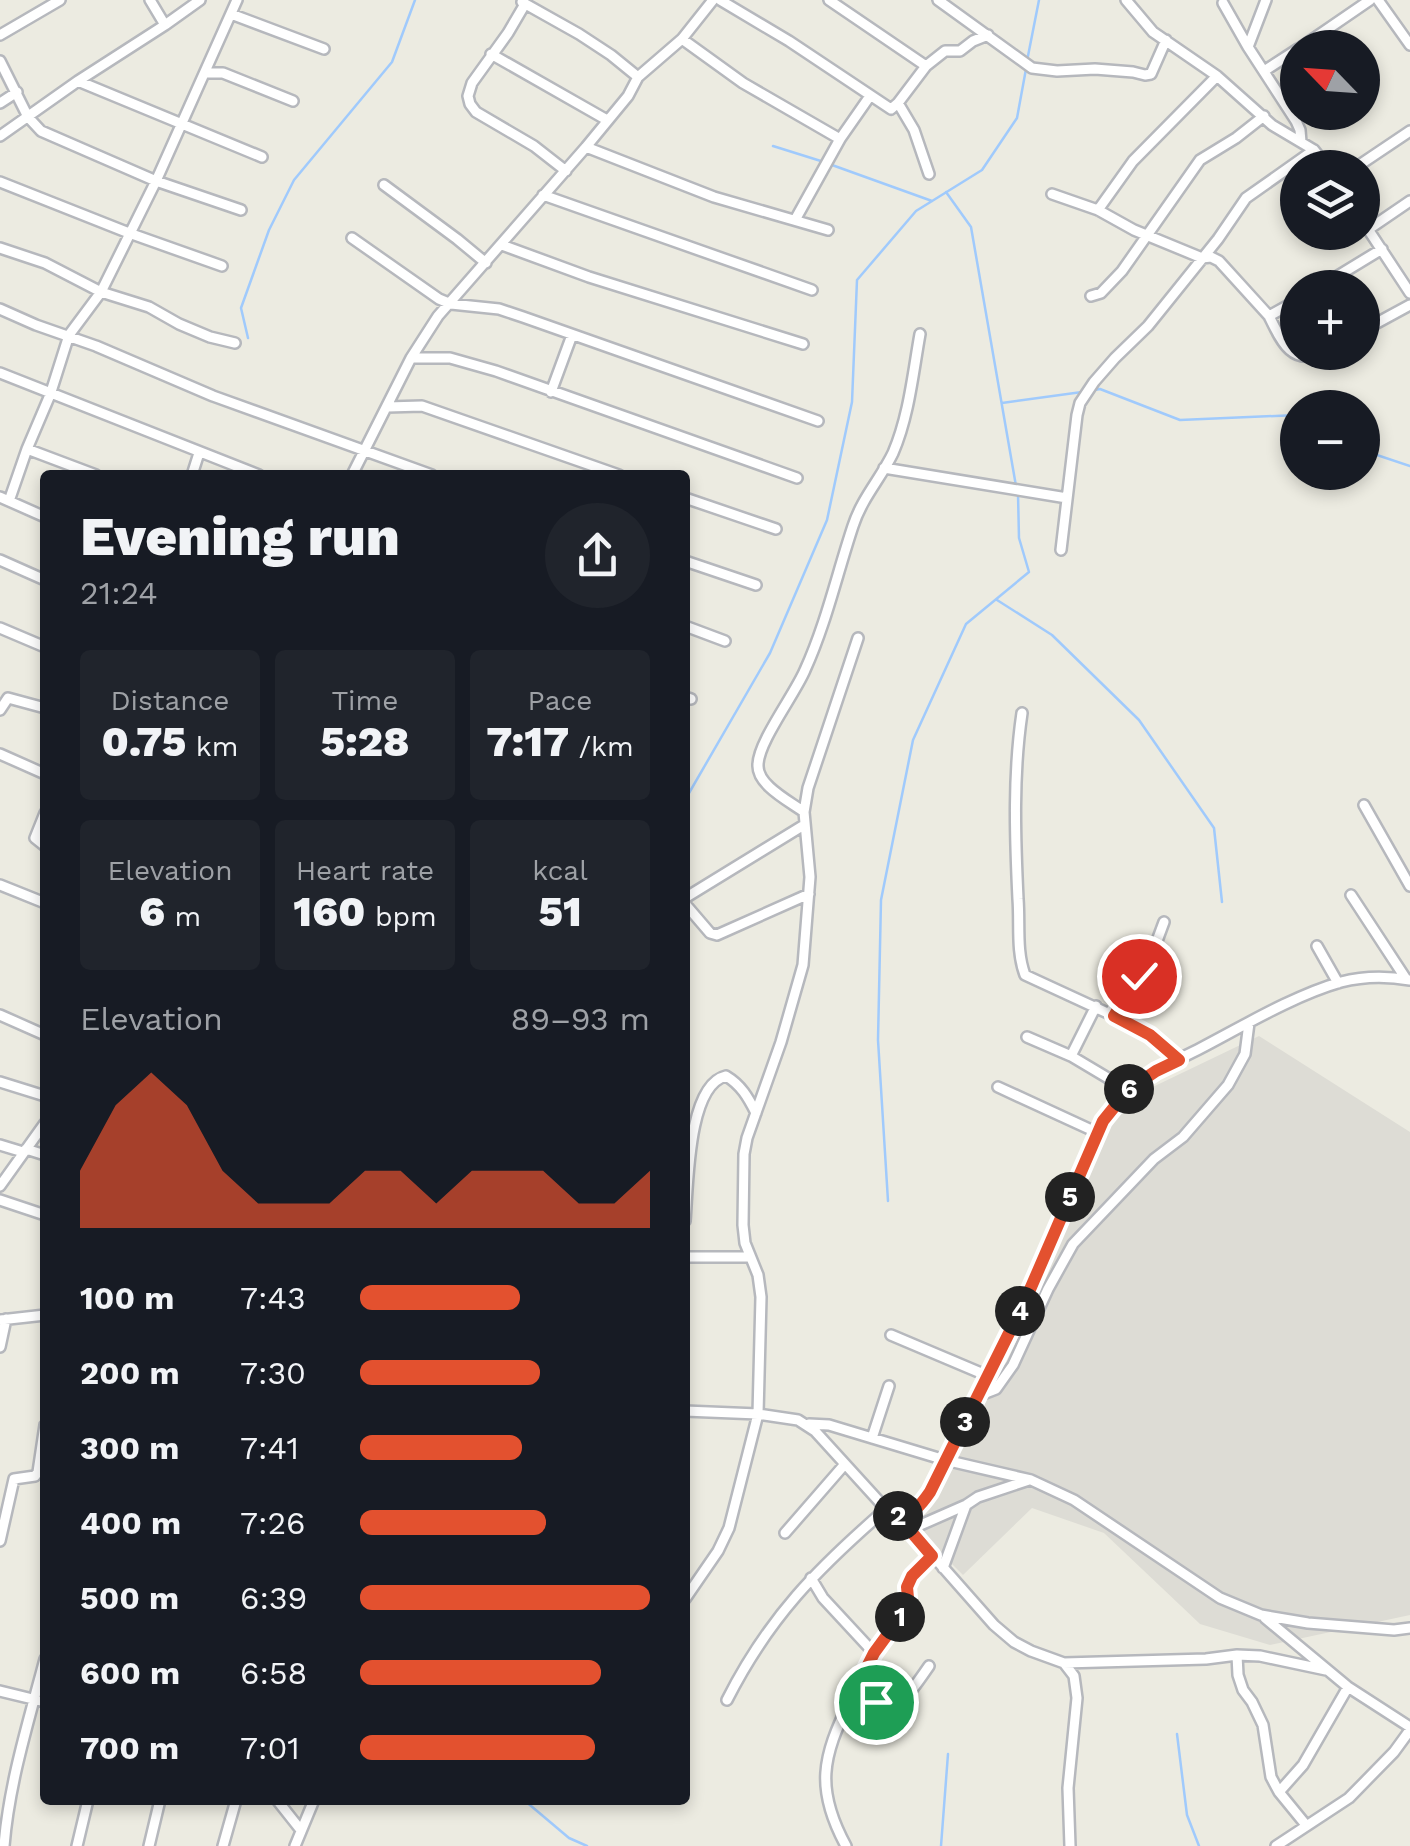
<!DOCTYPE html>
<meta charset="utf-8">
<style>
:root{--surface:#171b24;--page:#20242c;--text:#f1f3f6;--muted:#9ea1a6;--accent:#e3512f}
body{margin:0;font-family:"Work Sans",sans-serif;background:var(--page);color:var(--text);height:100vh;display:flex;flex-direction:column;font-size:38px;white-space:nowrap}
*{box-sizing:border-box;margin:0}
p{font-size:32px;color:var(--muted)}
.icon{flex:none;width:55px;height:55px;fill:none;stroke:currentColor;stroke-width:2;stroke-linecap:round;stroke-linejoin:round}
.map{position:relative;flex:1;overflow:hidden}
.details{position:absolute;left:40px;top:470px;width:650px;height:1335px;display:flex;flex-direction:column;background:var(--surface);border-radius:10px;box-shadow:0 5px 15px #0003}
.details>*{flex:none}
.needle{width:65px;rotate:295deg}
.buttons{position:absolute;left:1280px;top:30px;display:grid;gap:20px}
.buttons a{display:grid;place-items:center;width:100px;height:100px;border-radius:50%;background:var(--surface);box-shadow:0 5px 15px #0003;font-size:50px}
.pin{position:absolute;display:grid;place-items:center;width:85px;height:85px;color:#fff;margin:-42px;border:5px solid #fff;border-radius:50%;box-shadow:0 2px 10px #0007}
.km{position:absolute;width:50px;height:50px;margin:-25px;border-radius:50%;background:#222;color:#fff;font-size:28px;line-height:50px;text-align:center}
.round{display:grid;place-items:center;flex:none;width:105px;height:105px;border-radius:52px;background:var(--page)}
.head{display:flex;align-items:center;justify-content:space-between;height:170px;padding:0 40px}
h1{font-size:55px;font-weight:800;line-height:75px}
.metrics{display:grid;grid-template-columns:repeat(3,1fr);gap:15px;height:170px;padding:10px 40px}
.metrics div{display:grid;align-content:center;border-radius:10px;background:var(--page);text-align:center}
.metrics b{font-size:42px;font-weight:800}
.metrics small{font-size:28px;font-weight:400}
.metrics p{font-size:28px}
.chart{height:280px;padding:20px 40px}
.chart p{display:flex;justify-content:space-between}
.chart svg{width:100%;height:180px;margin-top:10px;fill:var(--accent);opacity:.7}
ul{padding:0 40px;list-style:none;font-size:32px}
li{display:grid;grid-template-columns:160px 120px 1fr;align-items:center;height:75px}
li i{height:25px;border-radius:12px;background:var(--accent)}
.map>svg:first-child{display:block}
.industrial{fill:#dddcd5}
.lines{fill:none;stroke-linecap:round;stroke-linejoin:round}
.stream{stroke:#a0cafc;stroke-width:2.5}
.minor-casing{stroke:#b6b8bd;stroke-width:14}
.minor{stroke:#fff;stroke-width:9}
.route-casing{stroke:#fff;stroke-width:20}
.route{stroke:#e3512f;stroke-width:12}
</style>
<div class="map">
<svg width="1410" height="1846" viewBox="0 0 1410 1846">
<rect width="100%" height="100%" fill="#ecebe1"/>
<!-- industrial -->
<path class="industrial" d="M1259 1036 1410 1132V1615L1270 1645 1200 1624 1104 1533 1032 1508 963 1575 909 1521 932 1502 1017 1344 1107 1127 1134 1096Z"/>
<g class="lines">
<!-- stream -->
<path class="stream" d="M1027 61 1039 0
M773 146 824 162
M832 165 932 201
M946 192 971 227 1016 486
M248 338 241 308 269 230 294 180 392 62 415 0
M1095 390 1100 389 1180 420 1298 415
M1002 403 1082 392
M1362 450 1410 466
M997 600 1052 635 1139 720 1214 828 1222 902
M685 800 770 653 827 520 852 402 857 280 916 211 982 170 1017 118 1026 69
M888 1201 878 1040 881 900 913 740 966 624 1029 572 1019 538 1018 494
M1177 1734 1187 1815 1199 1846
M524 1800 569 1838 587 1846
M941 1846 948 1754"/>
<!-- minor casing -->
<g class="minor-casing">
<path id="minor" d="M150 0 165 25
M720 0 789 41 891 109 898 103 926 66 945 51H960L973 41 988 35
M829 0 926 66
M938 0 1032 68 1057 71 1095 69 1133 72 1145 75 1151 74 1166 40
M1126 0 1153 32 1217 76 1272 125 1314 150 1328 168
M1378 0 1410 45
M522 2 579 34 611 55 638 77
M1223 3 1248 47 1296 121 1300 130 1301 142
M525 4 508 33 472 83 468 96 470 104 476 112 534 146 566 171
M231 14 324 49
M0 35 60 0
M682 39 743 83 840 139
M1248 47 1266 0
M1300 48 1370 0
M491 54 607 120
M0 61 28 117 41 131 156 181 241 210
M1264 71 1298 49
M205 73H223L293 101
M78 81 262 157
M0 103 17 92
M898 103 914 130 929 174
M0 136 78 81 165 25 200 0
M586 147 714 197 828 230
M1355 168 1410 131
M0 182 129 233 222 266
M384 185 457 239 486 263
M1052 194 1098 210 1134 230 1202 258 1211 257 1219 261 1269 316 1298 300
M543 195 812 290
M1098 210 1133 161 1217 76
M795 220 840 139 870 96
M1362 220 1410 293
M1369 229 1410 201
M352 238 439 299 451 304 499 309 523 317 818 421
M502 245 589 277 803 344
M0 248 45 263 101 292 149 307 179 324 210 337 235 343
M1318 288 1382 249
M1091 296 1101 293 1122 271 1200 160 1236 138 1264 116
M0 309 36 325 96 346 213 396 432 475
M1269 316C1280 338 1291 367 1321 352
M1362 331 1410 305
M411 358H450L496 371 797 478
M0 373 259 475
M551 392 572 335
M387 407 422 406 619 475
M27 449 96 475
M884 468 1067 498
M192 475 199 453
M352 475 411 358 438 316 586 147 628 96 638 77 682 39 713 0
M0 497 45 517
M685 498 776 529
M9 501 27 449 50 395 69 335 101 292 156 181 237 0
M1061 550 1077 415 1080 403 1094 382 1115 358 1148 326 1218 239 1246 198 1314 150
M0 560 45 580
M685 561 756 585
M685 626 725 641
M0 628 45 647
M685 697 691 699
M0 710 8 698 45 708
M1022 713C1013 774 1015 836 1018 899 1020 924 1016 951 1025 975L1114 1016 1150 1035 1179 1060
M0 754 45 774
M1364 805 1410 886
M804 812C789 801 757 785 758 765 758 742 795 694 805 670 826 624 837 574 853 526 862 498 881 478 893 453 909 416 913 373 920 334
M45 813 35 838 45 846
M0 885 45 903
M1351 895 1406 979
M685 898 804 825
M685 899 686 905 710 933 717 935 809 894
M1317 946 1338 983
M0 1015 45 1035
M1114 1016 1154 949 1164 922
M1027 1037 1071 1056 1128 1090
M1071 1056 1096 1006
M0 1082 45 1096
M998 1087 1098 1133
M0 1145 23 1152
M26 1149 45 1155
M0 1186 45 1123
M0 1200 45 1215
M685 1221C688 1188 687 1085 726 1076 741 1085 748 1097 756 1113
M685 1257H750
M0 1320 45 1315
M891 1335 988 1376
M0 1347 6 1319
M978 1396 996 1389 1013 1365 1048 1289 1073 1244 1154 1159 1183 1137 1228 1085 1245 1054 1249 1023
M685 1411 758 1414 798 1420 815 1431 886 1509C906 1521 919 1509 930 1491L1025 1301 1103 1121C1110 1110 1117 1100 1127 1091 1148 1072 1176 1061 1201 1048 1243 1026 1295 995 1341 982 1364 976 1387 976 1410 980
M809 1424 829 1425 945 1460 1031 1480 1074 1500 1220 1598 1261 1615 1308 1623 1394 1630 1410 1628
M872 1438 889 1386
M896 1514 994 1625 1014 1642 1031 1651 1064 1663 1074 1676 1077 1698 1068 1788 1070 1846
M909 1530 966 1505 978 1497 1029 1480
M785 1533 845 1464
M0 1541 14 1479 35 1476 38 1472 45 1425
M943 1568 966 1505
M811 1578 823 1598 874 1653
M685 1599 718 1551 729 1528 758 1414 761 1297 758 1275 745 1243 743 1225 744 1154 747 1138 781 1042 803 965 810 877 804 812 808 788 858 638
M1265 1618 1348 1687 1410 1727
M1237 1655 1238 1675 1243 1690 1252 1702 1263 1725 1271 1777 1279 1792 1306 1825
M1064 1663 1206 1659 1237 1655 1260 1656 1326 1670
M0 1691 45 1702
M727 1700C769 1617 817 1569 886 1509
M850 1701C903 1702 898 1711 929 1666
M1279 1792 1303 1765 1348 1687
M277 1800 300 1829
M4 1846C9 1783 29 1720 45 1659
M77 1846 88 1800
M149 1846 160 1800
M223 1846 236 1800
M295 1846 314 1800
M846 1846C815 1789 822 1757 850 1701 858 1685 865 1668 874 1653 882 1640 893 1628 901 1615 907 1606 905 1596 908 1586 911 1574 924 1565 932 1557
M1276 1846 1349 1798 1394 1752 1410 1730"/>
</g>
<!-- minor -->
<use href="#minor" class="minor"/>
</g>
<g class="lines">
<!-- route casing -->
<g class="route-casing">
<path id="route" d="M876 1702 850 1701 874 1653 904 1612 908 1598 907 1587 912 1576 932 1556 896 1514C914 1515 921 1505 930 1492L1025 1301 1103 1121 1128 1090 1156 1071 1179 1060 1150 1035 1114 1016 1139 976"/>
</g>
<!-- route -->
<use href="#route" class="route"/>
</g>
</svg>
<div class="buttons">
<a><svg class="needle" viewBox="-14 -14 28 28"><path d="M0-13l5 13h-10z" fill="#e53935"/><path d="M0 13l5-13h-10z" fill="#9ea1a6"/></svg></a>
<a><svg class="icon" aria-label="layers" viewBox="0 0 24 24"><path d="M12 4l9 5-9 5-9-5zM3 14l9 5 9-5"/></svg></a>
<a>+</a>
<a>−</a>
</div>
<div class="pin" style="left:876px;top:1702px;background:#1e9e55"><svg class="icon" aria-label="arrive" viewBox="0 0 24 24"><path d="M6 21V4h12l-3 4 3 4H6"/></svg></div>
<div class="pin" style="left:1139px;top:976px;background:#d93025"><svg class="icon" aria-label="check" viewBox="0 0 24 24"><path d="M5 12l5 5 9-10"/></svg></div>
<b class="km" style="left:900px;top:1617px">1</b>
<b class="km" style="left:898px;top:1516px">2</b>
<b class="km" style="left:965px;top:1422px">3</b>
<b class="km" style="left:1020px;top:1311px">4</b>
<b class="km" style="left:1070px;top:1197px">5</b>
<b class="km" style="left:1129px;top:1089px">6</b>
<section class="details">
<div class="head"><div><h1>Evening run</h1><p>21:24</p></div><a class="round"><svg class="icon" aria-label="share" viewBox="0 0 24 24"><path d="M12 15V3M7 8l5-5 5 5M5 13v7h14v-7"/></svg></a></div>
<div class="metrics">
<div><p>Distance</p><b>0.75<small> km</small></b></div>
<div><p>Time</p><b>5:28</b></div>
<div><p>Pace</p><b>7:17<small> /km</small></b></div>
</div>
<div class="metrics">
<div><p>Elevation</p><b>6<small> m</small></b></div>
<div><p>Heart rate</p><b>160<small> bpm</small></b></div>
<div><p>kcal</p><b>51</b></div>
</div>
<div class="chart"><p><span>Elevation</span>89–93 m</p>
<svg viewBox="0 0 160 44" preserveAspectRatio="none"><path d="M0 44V30L10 14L20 6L30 14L40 30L50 38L60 38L70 38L80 30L90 30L100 38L110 30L120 30L130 30L140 38L150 38L160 30V44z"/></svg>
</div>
<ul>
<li><b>100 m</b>7:43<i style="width:55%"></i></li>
<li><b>200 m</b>7:30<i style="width:62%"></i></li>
<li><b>300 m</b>7:41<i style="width:56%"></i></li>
<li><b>400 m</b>7:26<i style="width:64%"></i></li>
<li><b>500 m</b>6:39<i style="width:100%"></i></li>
<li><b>600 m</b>6:58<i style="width:83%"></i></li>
<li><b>700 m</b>7:01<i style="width:81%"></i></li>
</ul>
</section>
</div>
